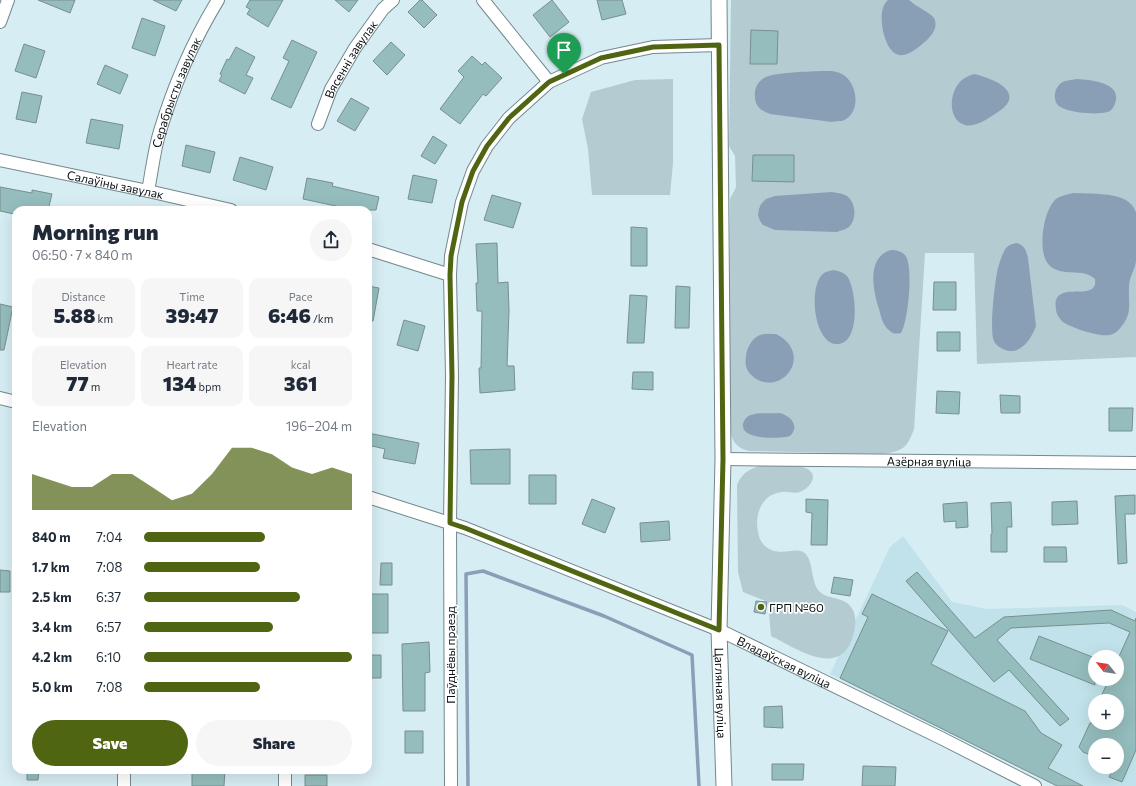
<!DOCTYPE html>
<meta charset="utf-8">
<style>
:root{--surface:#fff;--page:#f6f6f7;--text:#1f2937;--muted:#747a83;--accent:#506512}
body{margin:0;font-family:Commissioner,sans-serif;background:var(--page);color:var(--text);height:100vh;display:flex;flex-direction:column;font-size:15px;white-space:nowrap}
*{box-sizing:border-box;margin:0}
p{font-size:13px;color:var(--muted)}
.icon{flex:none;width:22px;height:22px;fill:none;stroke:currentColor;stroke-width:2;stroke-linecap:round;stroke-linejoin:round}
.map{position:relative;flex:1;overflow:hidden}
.drawer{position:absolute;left:12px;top:206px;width:360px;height:568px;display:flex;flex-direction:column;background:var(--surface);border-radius:12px;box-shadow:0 4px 16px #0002}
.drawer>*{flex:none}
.needle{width:26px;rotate:300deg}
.tools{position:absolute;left:1088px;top:650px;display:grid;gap:8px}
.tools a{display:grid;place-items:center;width:36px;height:36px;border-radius:50%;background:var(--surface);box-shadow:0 4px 16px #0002;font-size:20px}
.pin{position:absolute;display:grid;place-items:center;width:34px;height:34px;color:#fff;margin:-41px -17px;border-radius:50% 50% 50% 0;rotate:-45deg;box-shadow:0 0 4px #0007}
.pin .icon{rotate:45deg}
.round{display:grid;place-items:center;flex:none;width:42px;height:42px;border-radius:21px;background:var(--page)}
.summary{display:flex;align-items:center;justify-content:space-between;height:68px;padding:0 20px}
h1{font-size:22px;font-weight:800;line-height:30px}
.metrics{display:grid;grid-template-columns:repeat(3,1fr);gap:6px;height:68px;padding:4px 20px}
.metrics div{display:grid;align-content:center;border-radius:10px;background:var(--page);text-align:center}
.metrics b{font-size:20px;font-weight:800}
.metrics small{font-size:11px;font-weight:400}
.metrics p{font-size:11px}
.chart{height:112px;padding:8px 20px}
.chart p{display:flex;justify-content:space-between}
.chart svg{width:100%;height:72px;margin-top:4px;fill:var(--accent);opacity:.7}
.action{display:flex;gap:8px;margin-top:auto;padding:8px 20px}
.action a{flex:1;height:46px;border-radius:24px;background:var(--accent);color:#fff;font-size:16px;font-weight:800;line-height:46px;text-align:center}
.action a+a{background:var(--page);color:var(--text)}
ul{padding:0 20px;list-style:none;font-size:13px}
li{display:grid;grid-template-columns:64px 48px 1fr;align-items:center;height:30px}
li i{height:10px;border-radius:5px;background:var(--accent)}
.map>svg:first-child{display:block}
.built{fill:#c1e2ea;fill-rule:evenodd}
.green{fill:#b4cbd1}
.water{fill:#899fb6}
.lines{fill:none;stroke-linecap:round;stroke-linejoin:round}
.stream{stroke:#899fb6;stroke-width:3.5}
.building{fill:#95bdbd;stroke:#788f8f}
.minor-casing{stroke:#73888d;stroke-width:14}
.tertiary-casing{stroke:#73888d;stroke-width:17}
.minor{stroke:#fff;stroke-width:12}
.tertiary{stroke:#fff;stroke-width:15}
.route-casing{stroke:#fff;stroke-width:8}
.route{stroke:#506512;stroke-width:5}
.poi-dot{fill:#506512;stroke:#fff;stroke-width:1.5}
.labels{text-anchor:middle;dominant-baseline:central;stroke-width:3.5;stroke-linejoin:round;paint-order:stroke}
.street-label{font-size:12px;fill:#0a1214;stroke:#fff}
.poi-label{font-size:12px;fill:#0a1214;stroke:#fff;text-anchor:start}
</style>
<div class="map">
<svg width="1136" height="786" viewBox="0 0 1136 786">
<rect width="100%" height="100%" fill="#d6edf3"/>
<!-- built -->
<path class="built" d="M903 536 952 602 987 609 1122 605 1136 612V786H1057L830 674 890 547ZM1095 657H1117V679H1095ZM1095 701H1117V723H1095ZM1095 745H1117V767H1095Z"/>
<!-- green -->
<path class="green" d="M731 0H1136V357L977 364 974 253H925L914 429C907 449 902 451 882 454L749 451C735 448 730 438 730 424V199L736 187 735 156 729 146Z
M673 79V163L670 195H592L588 149 582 119 591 92 635 80Z
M762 465C773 465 814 461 813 478 812 483 807 489 802 491 795 495 789 491 782 492 764 494 757 509 757 524 758 533 759 541 765 546 780 558 793 547 803 552 814 558 810 581 819 591 827 600 843 596 851 607 857 615 856 626 853 636 840 680 796 648 771 636L768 602 743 592 738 572 737 485C742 473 749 469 762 465Z"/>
<!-- water -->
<path class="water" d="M888 0H909C915 6 931 13 934 18 940 30 927 40 920 46 905 58 894 60 886 41 884 35 882 29 882 23 881 15 882 5 888 0Z
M820 71C827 71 835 70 842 74 858 83 862 114 842 121 839 121 835 121 832 122L770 114C762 111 755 107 755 97 754 90 757 82 764 78 774 72 807 72 820 71Z
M974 74C992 78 1028 92 998 112 990 117 976 128 965 125 948 120 949 95 959 83 963 78 968 76 974 74Z
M1077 79C1090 80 1119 82 1116 100 1115 104 1113 109 1110 111 1101 116 1063 113 1057 104 1052 96 1056 84 1065 81 1069 80 1073 80 1077 79Z
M832 192C837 193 842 193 847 196 856 203 857 219 849 227 845 230 841 230 837 232L775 230 763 225 760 221 758 215 759 209 761 204 766 199 775 196Z
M1073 193C1090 194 1119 192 1131 204 1133 206 1135 210 1136 212 1136 217 1136 255 1136 261 1135 270 1129 277 1129 287 1128 302 1133 313 1121 327 1118 331 1115 334 1109 335 1099 337 1072 328 1063 322 1060 319 1056 314 1056 309 1051 277 1099 305 1095 279 1082 267 1062 278 1049 265 1037 253 1043 213 1054 201 1058 196 1066 195 1073 193Z
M1017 243C1025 246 1026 250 1028 258L1036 326C1031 340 1019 357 1003 349 999 347 995 344 994 341 989 331 995 280 998 268 1000 261 1002 254 1006 248 1010 244 1012 244 1017 243Z
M891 250C896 250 901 251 905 255 914 265 908 323 901 333 897 334 893 334 890 331 883 326 881 317 879 309 873 291 866 257 891 250Z
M833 270C838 271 843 272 847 276 857 289 861 346 836 344 813 342 808 284 824 273 827 271 831 271 833 270Z
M776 334C813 353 785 393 758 380 753 377 747 372 746 366 744 355 749 339 760 335 765 333 771 334 776 334Z
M780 413C791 416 800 426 790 436 780 439 740 440 743 424 744 420 747 416 751 415 759 412 771 414 780 413Z"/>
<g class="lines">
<!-- stream -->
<path class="stream" d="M468 786 466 574 483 571 604 616 692 655 699 786"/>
</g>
<!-- building -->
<path class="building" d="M38 0H75L70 13Z
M153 0H182L176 11Z
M250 0H283L268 27 247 14 250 9 246 7Z
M335 0H358L349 12Z
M420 0H422L437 15 424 28 408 12Z
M552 0 569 22 550 37 533 15Z
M597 0H622L626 14 602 20Z
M142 18 165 26 155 56 132 48Z
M751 30 778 31 777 64H750Z
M292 40 317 52 291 108 271 99 289 61 283 58Z
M391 42 405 55 387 75 373 61Z
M24 44 45 51 36 78 15 71Z
M236 47 255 57 246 75 253 78 245 94 219 81 222 75 220 74 227 59 229 60Z
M472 56 482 65 485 62 502 78 486 96 483 94 460 124 440 109 464 77 458 71Z
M105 65 128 75 120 94 97 84Z
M22 92 42 96 36 123 16 119Z
M351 98 369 108 355 131 337 121Z
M91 119 123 125 119 149 86 143Z
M433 136 447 145 435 164 421 156Z
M186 145 215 152 210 173 182 166Z
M753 155H794V182L752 181Z
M240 157 273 167 266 190 233 180Z
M413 175 437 180 432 203 408 199Z
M307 178 333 183 332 186 379 197 376 210H344L345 208 303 199Z
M0 187 32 193V190L52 194 48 210H15L14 214 0 211Z
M492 195 521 203 513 228 484 220Z
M631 227 647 228V266H631Z
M497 243 498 283 508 282 509 310 507 366H514L515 390 480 393 479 368H481L482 311H477L476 283H478L476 244Z
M934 282H956V310H933Z
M368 286 379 288 373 321 368 320Z
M676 286 690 287 689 328H675Z
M630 295 647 296 644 343H627Z
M0 304 13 307 4 350H0Z
M404 320 425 326 418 351 397 345Z
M937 332H960V351H937Z
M633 372H653V390L632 389Z
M937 391 960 392 959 414 936 413Z
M1000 395 1020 396V413H1001Z
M1109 408H1133L1132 431H1109Z
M368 433 419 443 415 464 383 458 385 449 368 445Z
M510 449V484H471L470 450Z
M529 475H556V504H529Z
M1135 495V514H1125L1127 563 1118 564 1115 496Z
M592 499 615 508 605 533 582 524Z
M806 499 828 500 827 545H811L812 513 806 512Z
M1077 501 1078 524 1052 525V502Z
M967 502 968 527 956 528V521L944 522 943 504Z
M1011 502 1012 527H1007V552H991V534H992L991 503Z
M669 521 670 540 641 542 640 523Z
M1044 547H1066L1067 562H1044Z
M381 563H392V585H380Z
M0 570 10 571V592H0Z
M917 572 975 638 1004 617 1111 610 1135 621 1136 618V750L1122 782 1109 777 1114 767H1117V745H1095V757L1083 752 1079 747 1090 723H1117V701H1099L1109 679H1117V661L1130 632 1109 623 1011 628 997 640 1069 719 1060 726 1009 670 994 682 906 581Z
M834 577 853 580 850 596 831 593Z
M368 594H388V633H370V606H368Z
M872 594 948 631 931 664 1025 711 1041 733 1062 745 1048 768 1083 786H1057L840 678 868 617 862 614Z
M756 601 767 602 765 614 754 612Z
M1039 636 1095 658V685L1030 659Z
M429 642 430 672 425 673V711H403L402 644Z
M368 655H381V678H368Z
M782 706 783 728 764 727V707Z
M405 731H423V753H405Z
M772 764H804L803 780H772Z
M863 766 896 767 895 786H862Z
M27 770H39L38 780H27Z
M209 770H225L224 786H192V771H209Z
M305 775H327V786H305Z"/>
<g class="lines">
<!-- minor casing -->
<g class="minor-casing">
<g id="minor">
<path d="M483 0 549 82"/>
<path d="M0 22 8 0"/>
<path id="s1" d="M318 124 331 89 355 48 383 9 393 0"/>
<path id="s2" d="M0 160 148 191 231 210"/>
<path id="s3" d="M148 191C152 171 154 150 160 131 174 85 193 41 218 0"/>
<path d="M368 249 450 275"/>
<path d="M0 398 16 402"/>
<path id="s4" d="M723 459 1136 463"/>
<path id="s5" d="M368 497 465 528 719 630 943 739 1035 786"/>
<path d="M124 786V770"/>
<path d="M285 786V770"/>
<path d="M451 786 450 523 452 376 450 275 451 256 462 202 473 171 487 146 509 118 549 82 601 58 653 47 719 45"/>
</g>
</g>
<!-- tertiary casing -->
<g class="tertiary-casing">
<g id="tertiary">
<path id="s6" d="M719 0 723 459 719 630 724 786"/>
</g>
</g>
<!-- minor -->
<use href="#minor" class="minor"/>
<!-- tertiary -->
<use href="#tertiary" class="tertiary"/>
</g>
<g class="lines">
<!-- route casing -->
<g class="route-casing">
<path id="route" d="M719 45 723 459 719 630 465 528 450 523 452 376 450 275 451 256 462 202 473 171 487 146 509 118 549 82 601 58 653 47Z"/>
</g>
<!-- route -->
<use href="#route" class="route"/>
</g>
<!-- markers -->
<circle class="poi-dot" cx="761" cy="607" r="4"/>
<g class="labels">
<!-- street labels -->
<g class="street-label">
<text stroke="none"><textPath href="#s1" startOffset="73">Вясенні завулак</textPath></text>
<text stroke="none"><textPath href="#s3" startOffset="103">Серабрысты завулак</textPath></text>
<text stroke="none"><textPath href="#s2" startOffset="118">Салаўіны завулак</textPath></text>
<text stroke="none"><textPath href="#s4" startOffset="206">Азёрная вуліца</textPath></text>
<text transform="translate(450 655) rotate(-90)">Паўднёвы праезд</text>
<text stroke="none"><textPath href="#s5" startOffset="448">Владаўская вуліца</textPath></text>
<text stroke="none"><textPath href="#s6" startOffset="693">Цагляная вуліца</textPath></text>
</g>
<!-- poi labels -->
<g class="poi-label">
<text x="769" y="607">ГРП №60</text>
</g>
</g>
</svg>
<div class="tools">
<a><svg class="needle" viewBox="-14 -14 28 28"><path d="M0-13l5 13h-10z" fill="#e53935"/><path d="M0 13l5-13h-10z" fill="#747a83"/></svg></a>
<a>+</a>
<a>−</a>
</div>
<div class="pin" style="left:564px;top:74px;background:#1e9e55"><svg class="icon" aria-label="arrive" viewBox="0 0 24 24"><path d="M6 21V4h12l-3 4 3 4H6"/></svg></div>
<section class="drawer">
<div class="summary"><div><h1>Morning run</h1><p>06:50 · 7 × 840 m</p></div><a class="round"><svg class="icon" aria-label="share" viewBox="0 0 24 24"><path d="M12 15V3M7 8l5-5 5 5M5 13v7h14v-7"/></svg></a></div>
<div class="metrics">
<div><p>Distance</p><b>5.88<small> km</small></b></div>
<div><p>Time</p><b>39:47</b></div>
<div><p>Pace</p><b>6:46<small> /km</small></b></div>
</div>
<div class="metrics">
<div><p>Elevation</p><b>77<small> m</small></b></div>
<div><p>Heart rate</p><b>134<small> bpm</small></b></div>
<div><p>kcal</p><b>361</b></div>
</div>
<div class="chart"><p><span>Elevation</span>196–204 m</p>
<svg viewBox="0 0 160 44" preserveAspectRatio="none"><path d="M0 44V22L10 26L20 30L30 30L40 22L50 22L60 30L70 38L80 34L90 22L100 6L110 6L120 10L130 18L140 22L150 18L160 22V44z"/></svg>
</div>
<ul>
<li><b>840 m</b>7:04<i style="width:58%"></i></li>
<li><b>1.7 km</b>7:08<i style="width:56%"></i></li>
<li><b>2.5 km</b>6:37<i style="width:75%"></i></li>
<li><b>3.4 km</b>6:57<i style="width:62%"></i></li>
<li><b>4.2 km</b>6:10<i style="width:100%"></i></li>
<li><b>5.0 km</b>7:08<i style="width:56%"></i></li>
</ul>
<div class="action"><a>Save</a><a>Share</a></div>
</section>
</div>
